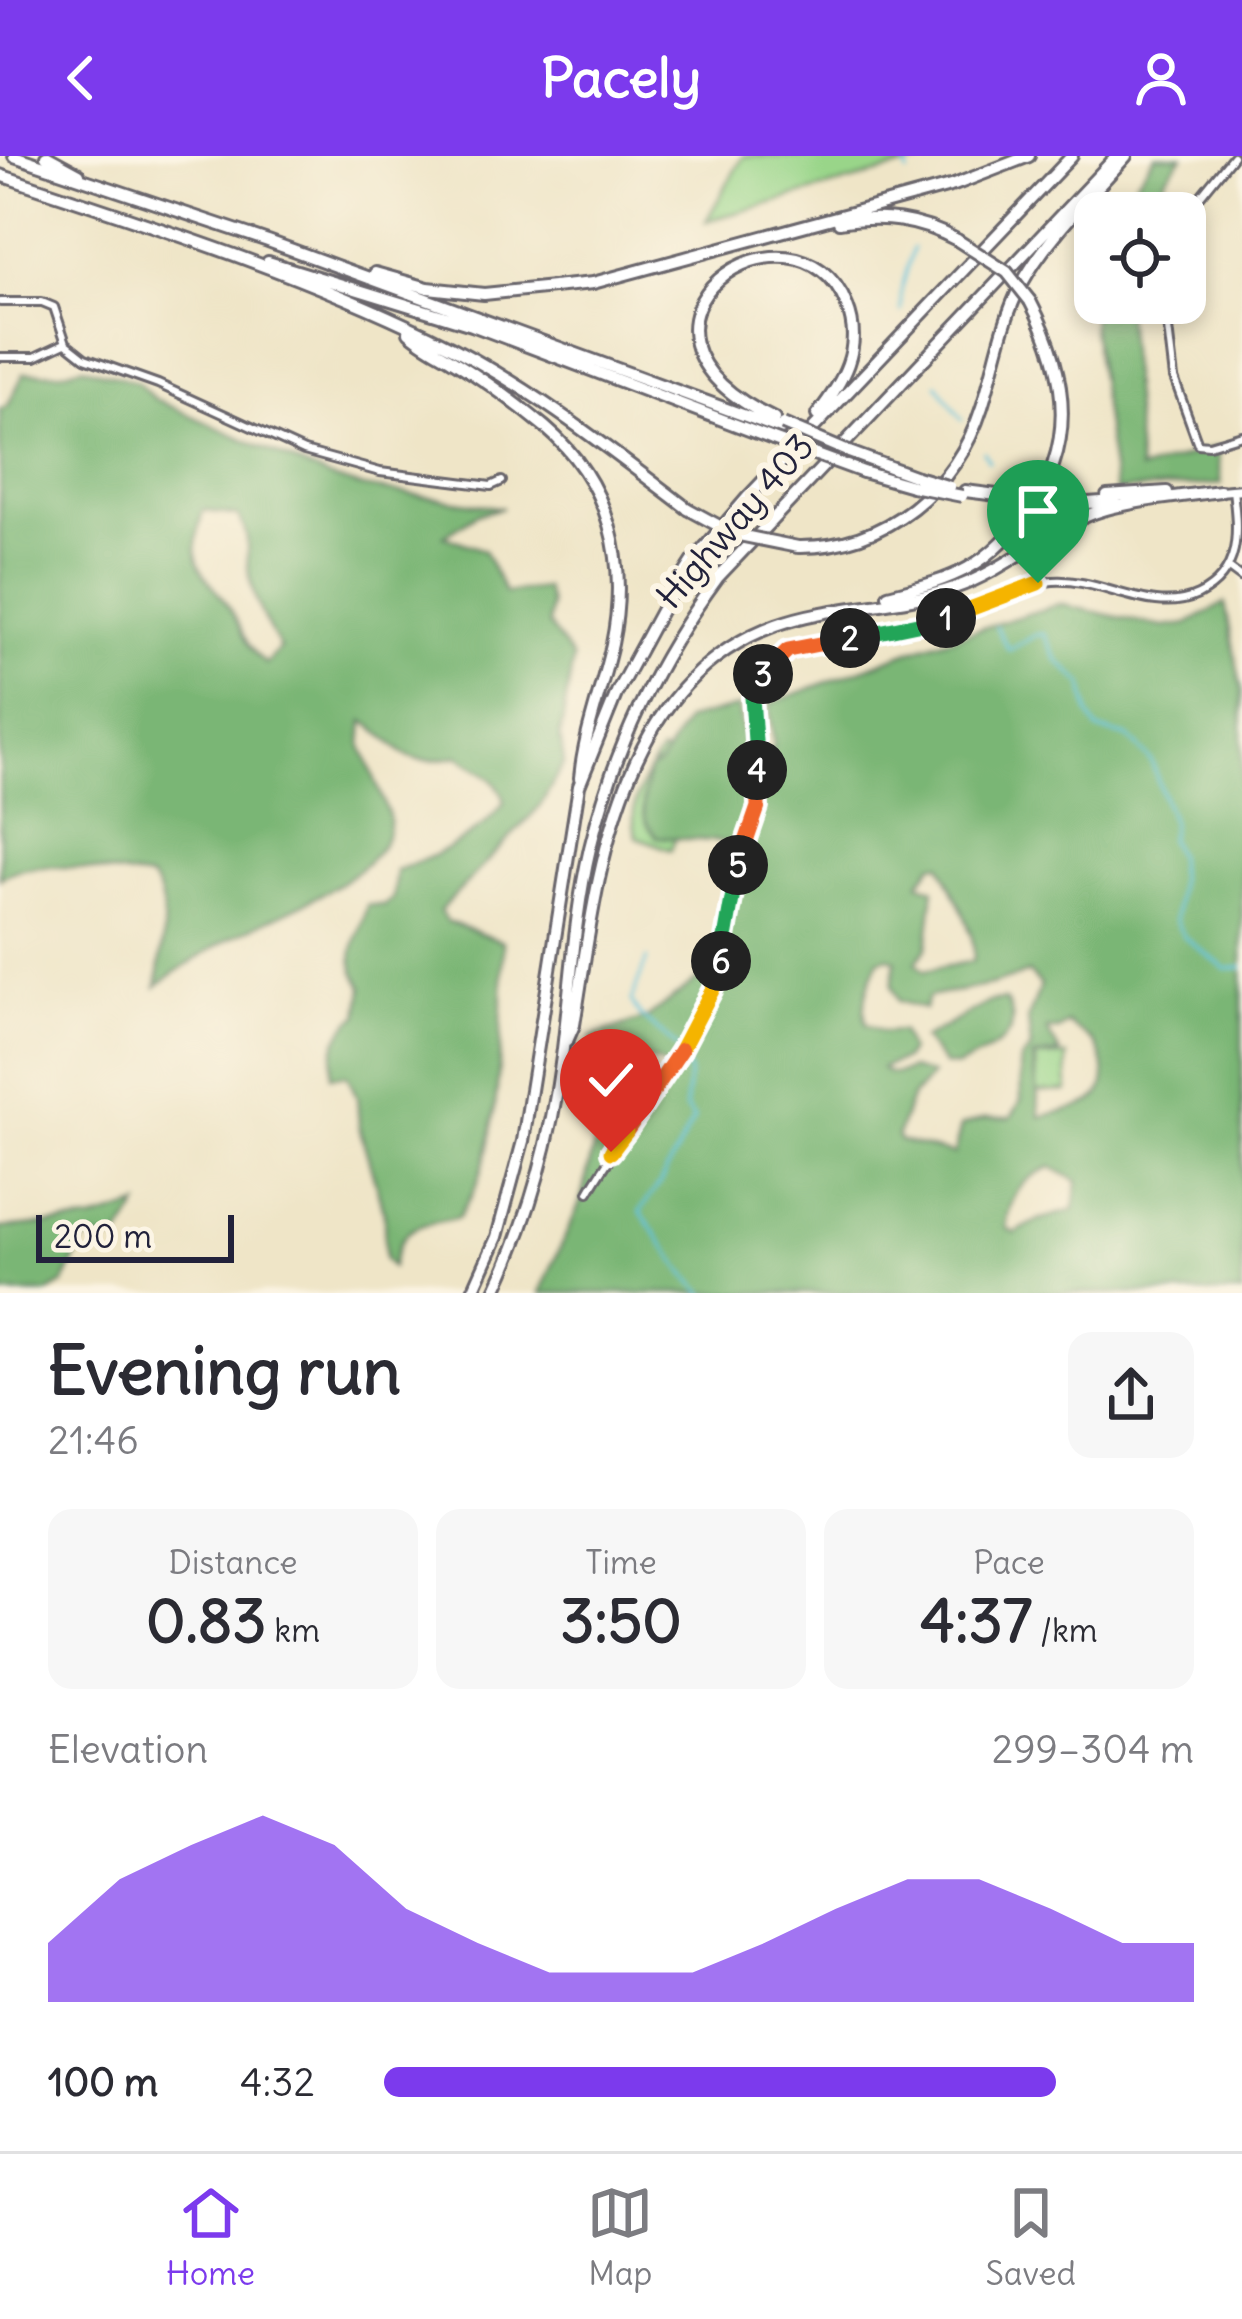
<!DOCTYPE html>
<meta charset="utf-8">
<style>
:root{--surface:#fff;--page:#f7f7f7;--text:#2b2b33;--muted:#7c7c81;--line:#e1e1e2;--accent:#7c3aed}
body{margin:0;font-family:Delius,sans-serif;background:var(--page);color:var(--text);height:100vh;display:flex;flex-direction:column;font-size:45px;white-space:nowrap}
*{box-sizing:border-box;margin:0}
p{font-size:39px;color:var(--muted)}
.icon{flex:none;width:66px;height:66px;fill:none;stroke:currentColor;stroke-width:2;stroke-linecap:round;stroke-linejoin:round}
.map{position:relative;height:1137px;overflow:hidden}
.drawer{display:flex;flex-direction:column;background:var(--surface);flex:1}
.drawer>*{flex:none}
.fabs{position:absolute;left:1074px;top:36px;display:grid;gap:24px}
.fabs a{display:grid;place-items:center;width:132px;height:132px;border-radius:24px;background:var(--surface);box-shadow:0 6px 18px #0003;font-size:60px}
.scale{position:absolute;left:36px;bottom:30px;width:198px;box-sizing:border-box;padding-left:12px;border:6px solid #22223b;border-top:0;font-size:33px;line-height:42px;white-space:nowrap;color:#22223b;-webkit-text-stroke:9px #fcf5e5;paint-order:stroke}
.pin{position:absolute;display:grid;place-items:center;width:102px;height:102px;color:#fff;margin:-123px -51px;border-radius:50% 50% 50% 0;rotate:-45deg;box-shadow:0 0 12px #0007}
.pin .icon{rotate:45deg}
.km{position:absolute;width:60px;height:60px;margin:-30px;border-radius:50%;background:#222;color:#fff;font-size:33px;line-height:60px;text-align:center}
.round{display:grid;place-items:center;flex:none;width:126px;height:126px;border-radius:24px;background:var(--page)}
.summary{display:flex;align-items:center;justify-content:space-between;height:204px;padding:0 48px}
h1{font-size:66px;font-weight:700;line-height:90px}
.metrics{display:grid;grid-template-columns:repeat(3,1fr);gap:18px;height:204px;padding:12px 48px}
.metrics div{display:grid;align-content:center;border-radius:24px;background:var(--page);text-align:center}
.metrics b{font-size:60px;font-weight:700}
.metrics small{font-size:33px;font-weight:400}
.metrics p{font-size:33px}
.chart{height:336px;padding:24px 48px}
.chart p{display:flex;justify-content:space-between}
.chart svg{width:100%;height:216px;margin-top:12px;fill:var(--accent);opacity:.7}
ul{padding:0 48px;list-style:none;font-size:39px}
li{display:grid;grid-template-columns:192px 144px 1fr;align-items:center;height:90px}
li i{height:30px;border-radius:15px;background:var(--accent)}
header{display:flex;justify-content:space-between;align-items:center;height:156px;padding:0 48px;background:var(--accent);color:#fff;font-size:54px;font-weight:700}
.tabs{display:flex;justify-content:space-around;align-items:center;height:168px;border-top:3px solid var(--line);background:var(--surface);font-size:33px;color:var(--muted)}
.tabs a{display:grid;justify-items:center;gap:6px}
.tabs .selected{color:var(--accent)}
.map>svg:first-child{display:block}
.green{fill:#99d589;stroke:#5e7c62;stroke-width:3}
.forest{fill:#7ab675;stroke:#4e6c58;stroke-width:3;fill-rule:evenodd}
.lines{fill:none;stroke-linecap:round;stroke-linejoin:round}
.stream{stroke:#5cc1da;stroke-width:3}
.minor-casing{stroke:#6a666c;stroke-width:12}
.secondary-casing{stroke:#6a666c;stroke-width:14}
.motorway-casing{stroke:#6a666c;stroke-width:16}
.minor{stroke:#fff;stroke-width:6}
.secondary{stroke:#fff;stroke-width:8}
.motorway{stroke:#fff;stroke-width:10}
.motorway-bridge-casing{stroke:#6a666c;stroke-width:16;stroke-linecap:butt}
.motorway-bridge{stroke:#fff;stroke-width:10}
.split-1-casing{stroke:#fff;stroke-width:24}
.split-2-casing{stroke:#fff;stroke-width:24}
.split-3-casing{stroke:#fff;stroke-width:24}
.split-4-casing{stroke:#fff;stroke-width:24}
.split-5-casing{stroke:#fff;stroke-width:24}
.split-6-casing{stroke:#fff;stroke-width:24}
.split-7-casing{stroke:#fff;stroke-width:24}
.split-8-casing{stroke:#fff;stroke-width:24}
.split-9-casing{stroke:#fff;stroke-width:24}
.split-1{stroke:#f5b400;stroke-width:15}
.split-2{stroke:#22a559;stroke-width:15}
.split-3{stroke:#f0652b;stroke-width:15}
.split-4{stroke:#22a559;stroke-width:15}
.split-5{stroke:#f0652b;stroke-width:15}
.split-6{stroke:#22a559;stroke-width:15}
.split-7{stroke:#f5b400;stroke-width:15}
.split-8{stroke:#f0652b;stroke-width:15}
.split-9{stroke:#f5b400;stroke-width:15}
.labels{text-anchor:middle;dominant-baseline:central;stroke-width:12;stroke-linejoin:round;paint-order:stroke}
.street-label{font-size:36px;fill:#22223b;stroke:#fcf5e5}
</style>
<header><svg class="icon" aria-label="back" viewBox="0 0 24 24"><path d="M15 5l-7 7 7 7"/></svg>Pacely<svg class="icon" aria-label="person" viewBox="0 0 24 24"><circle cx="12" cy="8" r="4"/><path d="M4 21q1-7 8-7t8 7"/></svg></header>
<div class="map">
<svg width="1242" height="1137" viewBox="0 0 1242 1137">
<rect width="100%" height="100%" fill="#fcf5e5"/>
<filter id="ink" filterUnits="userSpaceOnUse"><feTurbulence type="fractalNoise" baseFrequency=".00833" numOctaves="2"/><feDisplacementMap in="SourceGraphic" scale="24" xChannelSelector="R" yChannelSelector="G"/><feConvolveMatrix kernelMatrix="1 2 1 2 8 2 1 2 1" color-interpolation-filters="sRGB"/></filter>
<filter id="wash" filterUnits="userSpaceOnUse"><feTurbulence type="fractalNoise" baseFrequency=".004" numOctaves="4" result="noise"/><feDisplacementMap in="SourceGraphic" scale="48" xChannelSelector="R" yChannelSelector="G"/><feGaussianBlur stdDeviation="2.7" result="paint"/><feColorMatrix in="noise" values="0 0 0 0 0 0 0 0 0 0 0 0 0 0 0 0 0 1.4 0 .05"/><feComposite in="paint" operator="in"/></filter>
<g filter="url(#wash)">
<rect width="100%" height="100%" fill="#efe5c7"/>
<!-- green -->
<path class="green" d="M743 0H943L706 65Z
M661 596 670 602 679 671 671 694 637 681C626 650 644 621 661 596Z
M1067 900 1068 935 1037 936 1036 901Z"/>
<!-- forest -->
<path class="forest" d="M1155 0H1183L1164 24 1168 36 1150 57H1113Z
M1095 127V147L1125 148 1139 315 1217 291 1221 328 1115 335 1092 172Z
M82 210 137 226 154 243 328 321 362 331 503 352 477 358 444 380 484 394 505 437 545 432 550 449 548 468 573 503 560 580 564 607 540 650 440 755 446 765 503 786C502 854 502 956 480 1020 476 1034 466 1048 459 1061 417 1072 403 1064 392 1111L385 1103 384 1057 359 970 357 941 347 919 331 920C332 896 337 872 359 859L363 831C341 797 358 787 367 749H385L393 742 396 714C437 701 479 679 505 646 500 623 477 613 458 600 397 613 409 595 364 565L362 590 389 660C396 720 268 760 227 784 205 797 176 814 157 830 161 800 172 747 151 723 113 718 28 698 0 723V252L7 251 24 217 62 216ZM203 354 238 360C253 384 244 393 249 417 254 446 265 467 280 492L266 508C246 491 246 482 234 460 207 412 184 420 203 354Z
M1225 447 1242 536V1137H540L580 1047 597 978 641 955 672 915C632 884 609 920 591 952L592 881 647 862 713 812 729 759 732 717 746 687 657 681C636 660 643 641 649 614L660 608 686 564 738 551 746 597 764 600 774 591 769 548 915 493 1059 448 1163 471 1187 468ZM933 708H941C951 735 979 778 973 805L924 815 916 806 927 792 934 733 919 727ZM888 801 896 804 892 830 898 845 924 853 928 841 991 829 1029 817 1041 829 1028 863 1031 893 1020 905 1021 944 1011 962H986L961 970 954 998 900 985 897 980 911 942 932 919 911 913C900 917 891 922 881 912L905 903 909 894 901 875 884 876 866 868C861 846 869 825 879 804ZM1068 867C1075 873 1085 879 1092 885 1107 901 1112 936 1089 947 1075 954 1056 956 1040 961L1033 901 1060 897 1047 874H1059ZM1051 1011 1078 1025 1074 1054 1038 1064 1015 1077 1006 1072C1010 1040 1021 1022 1051 1011Z
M1005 844C1031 881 984 897 957 911L944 909 923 883 991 845Z
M139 1050 120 1080 112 1084 90 1082 83 1086 64 1127 46 1137H0V1072L91 1065Z"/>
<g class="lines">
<!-- stream -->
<path class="stream" d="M904 0 908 17
M901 155V135L913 92
M937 228 962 264
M984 296 989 305
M996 471 1009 494 1036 479 1044 478 1058 505 1083 528 1089 559 1098 574 1128 581 1151 604 1172 667 1169 684 1177 700 1178 721 1175 764 1184 781 1226 813 1242 811
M647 803 631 845C643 869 661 874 678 893
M684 903 689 917 685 952 694 963 660 1027 640 1055 685 1118 704 1137"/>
</g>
</g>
<g filter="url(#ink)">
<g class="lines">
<!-- minor casing -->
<g class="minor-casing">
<path id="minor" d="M1185 59 1233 0
M0 146H42L54 151 66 187 85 202 158 228 304 295 380 316 491 330 502 325
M1165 147 1174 222 1198 288 1209 289 1242 279
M0 201H35L65 187
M1230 413 1242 422
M589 1036C627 969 697 895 718 822 728 790 725 754 734 722 740 698 755 677 758 652 764 591 723 519 801 489 849 481 900 475 947 461 982 450 1016 428 1053 425 1100 421 1152 461 1198 439 1242 417 1238 376 1233 334"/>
</g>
<!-- secondary casing -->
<g class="secondary-casing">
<path id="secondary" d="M1220 335 1242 333"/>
</g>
<!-- motorway casing -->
<g class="motorway-casing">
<path id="motorway" d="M14 0 268 85 781 273
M46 0 79 18
M0 19C145 68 291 113 429 180 523 225 606 290 688 353
M839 66C883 59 918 63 957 84
M268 106 472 169 773 283
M375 117 428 132 484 138 593 127 954 29 1029 0
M409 176C422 188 439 196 455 206 486 225 516 247 545 271 610 326 629 406 612 488 602 533 584 577 580 622
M774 263C578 168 798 24 847 150 864 192 842 227 817 259
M849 296 917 321
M863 316 912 330
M965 335 1021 342
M1107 340 1167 336
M1158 343 1220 335
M1059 349 1116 345
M798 391C885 392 956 333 982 251 995 211 1001 167 1021 129 1048 80 1090 41 1126 0
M888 439C915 432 943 426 968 412 993 398 1011 378 1028 355 1078 289 1067 215 1030 145
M567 885 574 869C598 723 614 528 776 469 834 448 897 452 954 432 1001 416 1038 383 1082 362 1107 350 1135 347 1161 342
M472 1137 497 1081 523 985 579 630 617 536 662 453 693 405 747 342 1072 0
M494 1137C530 1062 551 984 562 901 571 831 574 760 590 692 614 591 657 504 718 421L1117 0"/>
</g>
<!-- minor -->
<use href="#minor" class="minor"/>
<!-- secondary -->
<use href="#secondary" class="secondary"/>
<!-- motorway -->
<use href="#motorway" class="motorway"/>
<!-- motorway-bridge casing -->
<g class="motorway-bridge-casing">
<path id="motorway-bridge" d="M957 84 1007 116 1030 145
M783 268 849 296
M773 283 863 316
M917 321 950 331
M912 330 962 340
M1008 347 1059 349
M688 353 734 378 798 391"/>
</g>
<!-- motorway-bridge -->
<use href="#motorway-bridge" class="motorway-bridge"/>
</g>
</g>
<g class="lines" filter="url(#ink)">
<!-- split-1 casing -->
<g class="split-1-casing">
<path id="split-1" d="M946 462 1038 427"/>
</g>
<!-- split-2 casing -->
<g class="split-2-casing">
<path id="split-2" d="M850 482 946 462"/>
</g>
<!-- split-3 casing -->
<g class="split-3-casing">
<path id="split-3" d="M763 518 788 494 850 482"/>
</g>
<!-- split-4 casing -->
<g class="split-4-casing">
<path id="split-4" d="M757 614 752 541 763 518"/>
</g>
<!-- split-5 casing -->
<g class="split-5-casing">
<path id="split-5" d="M738 709 758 651 757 614"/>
</g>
<!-- split-6 casing -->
<g class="split-6-casing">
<path id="split-6" d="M721 805 738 709"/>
</g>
<!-- split-7 casing -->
<g class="split-7-casing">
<path id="split-7" d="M681 894 718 823 721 805"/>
</g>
<!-- split-8 casing -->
<g class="split-8-casing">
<path id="split-8" d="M626 976 681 894"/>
</g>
<!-- split-9 casing -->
<g class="split-9-casing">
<path id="split-9" d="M611 996 626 976"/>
</g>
<!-- split-1 -->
<use href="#split-1" class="split-1"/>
<!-- split-2 -->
<use href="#split-2" class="split-2"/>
<!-- split-3 -->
<use href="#split-3" class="split-3"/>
<!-- split-4 -->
<use href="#split-4" class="split-4"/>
<!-- split-5 -->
<use href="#split-5" class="split-5"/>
<!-- split-6 -->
<use href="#split-6" class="split-6"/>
<!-- split-7 -->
<use href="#split-7" class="split-7"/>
<!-- split-8 -->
<use href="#split-8" class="split-8"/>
<!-- split-9 -->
<use href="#split-9" class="split-9"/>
</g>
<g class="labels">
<!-- street labels -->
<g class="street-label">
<text transform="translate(735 365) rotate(-49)">Highway 403</text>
</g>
</g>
</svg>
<div class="fabs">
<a><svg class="icon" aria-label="locate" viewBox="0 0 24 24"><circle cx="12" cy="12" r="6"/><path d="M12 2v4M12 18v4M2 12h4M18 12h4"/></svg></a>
</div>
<div class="scale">200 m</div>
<div class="pin" style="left:1038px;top:427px;background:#1e9e55"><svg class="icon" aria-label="arrive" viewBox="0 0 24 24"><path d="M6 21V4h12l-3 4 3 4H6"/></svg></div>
<div class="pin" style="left:611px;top:996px;background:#d93025"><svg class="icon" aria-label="check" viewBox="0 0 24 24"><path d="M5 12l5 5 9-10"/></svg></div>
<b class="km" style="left:946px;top:462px">1</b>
<b class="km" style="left:850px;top:482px">2</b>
<b class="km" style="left:763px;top:518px">3</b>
<b class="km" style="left:757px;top:614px">4</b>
<b class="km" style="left:738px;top:709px">5</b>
<b class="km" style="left:721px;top:805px">6</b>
</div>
<section class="drawer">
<div class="summary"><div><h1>Evening run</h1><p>21:46</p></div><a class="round"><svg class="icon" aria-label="share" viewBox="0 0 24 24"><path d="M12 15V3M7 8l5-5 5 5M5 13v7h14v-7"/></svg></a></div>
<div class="metrics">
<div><p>Distance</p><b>0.83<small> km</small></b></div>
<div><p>Time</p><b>3:50</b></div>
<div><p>Pace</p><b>4:37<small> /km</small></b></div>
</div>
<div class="chart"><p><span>Elevation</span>299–304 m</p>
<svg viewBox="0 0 160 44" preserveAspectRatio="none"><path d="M0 44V32L10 19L20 12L30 6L40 12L50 25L60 32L70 38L80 38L90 38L100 32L110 25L120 19L130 19L140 25L150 32L160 32V44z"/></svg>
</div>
<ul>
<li><b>100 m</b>4:32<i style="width:83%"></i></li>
</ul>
</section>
<nav class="tabs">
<a class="selected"><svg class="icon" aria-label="home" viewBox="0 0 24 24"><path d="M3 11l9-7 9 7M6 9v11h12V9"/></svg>Home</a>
<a><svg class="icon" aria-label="map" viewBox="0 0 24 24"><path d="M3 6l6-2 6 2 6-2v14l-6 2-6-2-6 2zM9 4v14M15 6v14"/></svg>Map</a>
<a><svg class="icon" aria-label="saved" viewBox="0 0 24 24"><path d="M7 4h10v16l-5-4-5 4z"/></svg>Saved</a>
</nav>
